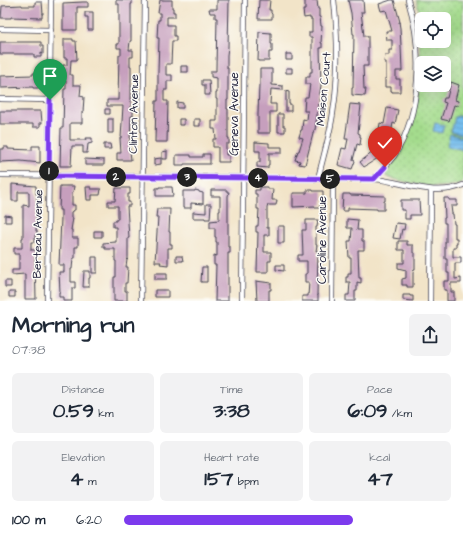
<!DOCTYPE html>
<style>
:root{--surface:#fff;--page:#f2f2f3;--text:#1f2937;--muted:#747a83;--accent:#7c3aed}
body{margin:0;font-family:"Architects Daughter",sans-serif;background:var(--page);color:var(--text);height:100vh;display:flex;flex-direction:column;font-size:15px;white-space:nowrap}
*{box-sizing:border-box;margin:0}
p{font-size:13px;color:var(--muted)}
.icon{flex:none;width:22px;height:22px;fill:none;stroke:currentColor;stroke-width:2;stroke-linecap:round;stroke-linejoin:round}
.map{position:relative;height:301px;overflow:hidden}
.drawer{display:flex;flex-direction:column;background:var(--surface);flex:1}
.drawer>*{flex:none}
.buttons{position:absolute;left:415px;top:12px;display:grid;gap:8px}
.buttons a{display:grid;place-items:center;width:36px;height:36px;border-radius:6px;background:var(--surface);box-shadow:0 4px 16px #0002;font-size:20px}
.pin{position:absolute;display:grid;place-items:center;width:34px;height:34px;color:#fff;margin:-41px -17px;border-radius:50% 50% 50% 0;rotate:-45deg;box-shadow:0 0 4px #0007}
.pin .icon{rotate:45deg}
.km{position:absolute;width:20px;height:20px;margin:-10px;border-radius:50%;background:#222;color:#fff;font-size:11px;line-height:20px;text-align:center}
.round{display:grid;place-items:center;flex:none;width:42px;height:42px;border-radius:6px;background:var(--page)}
.summary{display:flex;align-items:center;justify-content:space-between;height:68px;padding:0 12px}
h1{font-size:22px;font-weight:800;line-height:30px}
.figures{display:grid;grid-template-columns:repeat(3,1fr);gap:6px;height:68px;padding:4px 12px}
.figures div{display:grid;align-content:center;border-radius:6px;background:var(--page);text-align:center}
.figures b{font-size:20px;font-weight:800}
.figures small{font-size:11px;font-weight:400}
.figures p{font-size:11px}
ul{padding:0 12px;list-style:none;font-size:13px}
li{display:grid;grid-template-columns:64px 48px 1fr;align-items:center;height:30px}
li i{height:10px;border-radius:5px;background:var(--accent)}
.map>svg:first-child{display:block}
.park{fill:url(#park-dots);stroke:#637f64;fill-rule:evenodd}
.water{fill:url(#water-rules);stroke:#4c7094}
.building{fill:#c69fbd}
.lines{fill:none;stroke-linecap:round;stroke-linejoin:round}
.minor-casing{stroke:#413f50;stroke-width:6}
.minor{stroke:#fff;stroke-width:4.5}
.route-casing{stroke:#fff;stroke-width:8}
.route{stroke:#7c3aed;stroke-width:5}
.labels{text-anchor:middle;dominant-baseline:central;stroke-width:3;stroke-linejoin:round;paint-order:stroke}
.street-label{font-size:12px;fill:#22223b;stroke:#fdfcf7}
</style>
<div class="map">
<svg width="463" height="301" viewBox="0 0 463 301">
<defs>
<pattern id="park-dots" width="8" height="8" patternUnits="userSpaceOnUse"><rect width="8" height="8" fill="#a4dc8d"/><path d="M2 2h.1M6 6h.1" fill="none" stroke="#8dbc7b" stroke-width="1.8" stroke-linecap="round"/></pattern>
<pattern id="water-rules" width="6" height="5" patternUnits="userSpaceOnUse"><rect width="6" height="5" fill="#75bded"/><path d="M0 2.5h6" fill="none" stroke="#65a2cc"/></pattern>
</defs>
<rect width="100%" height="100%" fill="#fdfcf7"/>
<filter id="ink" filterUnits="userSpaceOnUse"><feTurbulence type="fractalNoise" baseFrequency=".025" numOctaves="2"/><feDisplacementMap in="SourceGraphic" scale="8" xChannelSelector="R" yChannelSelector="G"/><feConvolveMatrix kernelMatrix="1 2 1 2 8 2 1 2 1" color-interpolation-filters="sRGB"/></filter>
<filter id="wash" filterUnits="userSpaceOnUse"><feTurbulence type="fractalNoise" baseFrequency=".012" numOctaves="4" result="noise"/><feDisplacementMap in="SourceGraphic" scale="16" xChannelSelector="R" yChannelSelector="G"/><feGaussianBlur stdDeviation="0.9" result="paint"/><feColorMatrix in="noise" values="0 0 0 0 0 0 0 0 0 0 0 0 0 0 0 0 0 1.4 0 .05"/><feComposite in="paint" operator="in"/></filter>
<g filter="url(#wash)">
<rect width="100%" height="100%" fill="#f2e4c8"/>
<!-- park -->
<path class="park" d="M416 0H463V182C439 192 414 184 390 178L386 176 385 174C386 168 392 164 395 159 399 154 402 148 404 143 422 100 424 61 415 16L420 14ZM422 19H444V41H422ZM422 63H444V85H422Z"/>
<!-- water -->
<path class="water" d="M458 116 463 117V150L447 146 450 134 462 137V135L451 132 455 117Z
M435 123 444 125 442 133 433 131Z"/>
<g id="blocks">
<!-- building -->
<path class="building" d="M116 0H132V4H131V41H130L129 50H133V57H130V66H131V110H133V116H131L130 141H129L131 160H117V153H121L120 138H121L123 106H107V100H118L119 55H121V48H117V44H119V4H116Z
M160 0H172V8H173V12H175V17H167V25H174V36H176V41H172L171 64H166V75H172V81H167V90H164V101H168L167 142H155L156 101H158V72L159 38H157L158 20H160V13H158Z
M217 0H229L228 47 227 55V68H228V100H227V109H228V138H229V144H226V155H229V162H218V147H213V139H216L215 129H212V121H217V99H216V93H217V78L211 77V71H216V68L217 18H215V13H210L209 9H217Z
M259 0H270L269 10H271V13L272 14V19H258Z
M305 0H317L318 9H319V17H320L321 26H322L321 43H322V48H320L321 85 315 130H314L305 165 299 164 300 161 295 160 298 151H299L303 138 299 137 301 130H302L303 119 307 120 308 111H304L305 97H308L310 84H306V77H310V72H312V37H309V32H312V19H310V17L304 18 303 10H305Z
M348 0H363L364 12H361L364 36H368V66H363L364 89H366L365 96 352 95V88H353L354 34H353L351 13Z
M391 0H394L400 22H399L400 28 401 46 402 71H396V79H400V92H392V91H391V87H385V78H386V62H384L385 55H389V50H392V40H387L386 31H392L386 10 381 11 379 4Z
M35 2H42L43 14H42V18L11 17V18H1L2 6 22 5V6H35Z
M83 2H88V7H77V30H63V3Z
M85 12H93V30H88V17H85Z
M259 32 271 33V44H272V52H269V61H258Z
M64 39H73V41H76L77 60H71L70 75H73V85H81L80 96 84 97 83 112H82V123H70V140H86L85 138H92V143L88 144 87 153H83V146H72L71 166H60L61 128H63L64 89H66V81H62V75L63 65H67V58H64Z
M0 42H41V46H43V54L41 53V57H34V54H0Z
M286 54H292V60H286Z
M181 66H188V72H181Z
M286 68H292V73H286Z
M260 69H272V85L283 86V90L271 89 270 104H276V112H270V133H258V114L259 85 260 86Z
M33 73H41L42 84H41V88H33V87L0 88V76L33 75Z
M202 80H209L210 95H205V85H202Z
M451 82 459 85 455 100 458 101 457 106 454 105 449 121 441 119 446 103 443 102 444 98H447Z
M286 91 289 92V104H291V111H286Z
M177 102 183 103V108H177Z
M350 104 361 105 358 133 360 134V137H361L360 145 357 144 353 160 355 161 352 169 338 165 342 148 346 149 348 139H345Z
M387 108 398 110 395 124 393 123 390 139 382 138 380 146H384L382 151 370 149 372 137 376 138 377 130H379L380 123 384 124Z
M105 109H110V114H105Z
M0 111H41L42 123H40V127H33V124H0Z
M278 114H283V126H285V132H278Z
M108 119H113V133H108Z
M179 119H184V125H179Z
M194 119H200V126H194Z
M255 142 269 143V147H282V153H269V165H268V168L257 167V162H260V151H255Z
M104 144H110L111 149H104Z
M32 146H40V163L21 161 0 162V149H4V147H8V149L32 150Z
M167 151V159H162V152Z
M373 152 378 158 364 167 360 162Z
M203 154H210V164H184V165H176V155H191V157H203Z
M161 158V164L154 165V159Z
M85 159 104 160V165H85Z
M12 184 36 186V194H37L36 231H37V235H35V242H31V250H36V257H35L36 299H25V274L12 275V270H19V254H14V248H22V238H23V205L29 206V192H18V201H12Z
M60 186H74L73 192H72V205H75V210H74L71 212V218H73L71 230H72V238H78V247H75V258H73L72 269H71V282H75V288H72V301H63V297H59V292H60L59 272H64V265H59L61 218V210H59Z
M86 187H91V189H101L100 195H92V200H87Z
M159 187H172L173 196H156V188H159Z
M260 187H268V189H273L272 200H277L276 205H268L267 208V228H269V235H264V252H271V261H268V272H257L258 232H256V226H258L259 209H257V194H255V190H260Z
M116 188H130V194H128V202H130V206H127L129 238H128V259L127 260 126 267H128L127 283H125V291H127V301H114V277H116V261H115V249H105V247H103V243L116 242V227H113V221H116V219H118V206H108V201H115Z
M195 190 199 191V192L203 193V204L191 203V208H183V191H195Z
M211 190H227V192H229L228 196V247H230V253H228V301H215L216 265H214V255L217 256V242H216V237H215V228H210V221L219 220V211H220V196H211Z
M307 190H313V191H323V205H320V208H315V206L293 207V193H307Z
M343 194H350V195L385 196V201H384V210H377V209L348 208V211H342Z
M444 198H449V200H457V206H451L452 214H453L454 224H455V238H457V243H456V248H453V257H461V263H455V279L461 278V283H451V292H454V301H447V290H444V281H449V273H447V259H445V242H446V223H444V218H445Z
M401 200H419L420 215H410V219H405V210H401Z
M206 204H211L210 219H205V218H193V212L206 213Z
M157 209H170L169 232H170V244H172V248H168V265L160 264 161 262H155L158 217H156Z
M5 215 11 216V222H5Z
M347 219 358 220 357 230H362V241H364V250H358L359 278H361V283L357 282V291H355V301H346V295H349L350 282H346V277H348V273H351V258H349L348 241H351L352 228H347Z
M306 220H318L317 227H316V245H317L316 251H318L317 295H318V301H302V296H308L309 282H305V274H307V261H298V255H303L302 230H306Z
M396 223 405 224 404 230 402 229 400 239 393 238Z
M278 226H284V243H278Z
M94 231H102V237H94Z
M398 241H407V245H413V253H415V269H414L413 273V287H407V285H402V279L406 278V270L398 268V263H404V250H398Z
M176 256H182L183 261H176Z
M92 257H97V273H92Z
M276 265H284V271L276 270Z
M202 267H207V282H201Z
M84 271H90V278H89V287H83Z
M155 273H167V279H155Z
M5 281H11V287H5Z
M256 281 271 283V290H269V301H257Z
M155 290H168V297H155Z
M9 292H15V297H9Z
M403 295H410V296H413V301L403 300Z"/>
</g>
</g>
<g filter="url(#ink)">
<use href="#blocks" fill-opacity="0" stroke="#413f50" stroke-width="1"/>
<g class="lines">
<!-- minor casing -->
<g class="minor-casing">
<path id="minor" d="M0 29 51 30
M0 99 50 100
M0 175 374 179C403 181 434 198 463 185
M318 179C323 157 330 135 333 113 339 76 338 38 334 0
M374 179C381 172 388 164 394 156 422 113 423 48 408 0
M47 301 51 0
M141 301 145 0
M242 301 245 0
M332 301 333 179
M430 301 431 190"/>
</g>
<!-- minor -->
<use href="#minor" class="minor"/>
</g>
</g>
<g class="lines" filter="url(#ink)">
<!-- route casing -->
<g class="route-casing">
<path id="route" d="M50 100 49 176 374 179 385 167"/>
</g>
<!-- route -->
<use href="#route" class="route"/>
</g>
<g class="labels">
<!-- street labels -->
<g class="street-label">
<text transform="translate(324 89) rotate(-85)">Maison Court</text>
<text transform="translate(134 114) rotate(-89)">Clinton Avenue</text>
<text transform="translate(234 114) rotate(-90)">Geneva Avenue</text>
<text transform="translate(38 234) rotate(-89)">Berteau Avenue</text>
<text transform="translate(322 240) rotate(-90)">Caroline Avenue</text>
</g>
</g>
</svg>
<div class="buttons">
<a><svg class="icon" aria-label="locate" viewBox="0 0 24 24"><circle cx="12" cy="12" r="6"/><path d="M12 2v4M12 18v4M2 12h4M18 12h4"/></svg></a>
<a><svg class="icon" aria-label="layers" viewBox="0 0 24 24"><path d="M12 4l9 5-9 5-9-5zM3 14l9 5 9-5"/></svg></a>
</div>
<div class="pin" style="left:50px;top:100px;background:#1e9e55"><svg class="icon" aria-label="arrive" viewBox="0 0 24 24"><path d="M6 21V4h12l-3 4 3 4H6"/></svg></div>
<div class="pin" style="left:385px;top:167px;background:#d93025"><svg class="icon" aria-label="check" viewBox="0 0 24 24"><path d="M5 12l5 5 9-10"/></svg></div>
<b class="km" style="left:49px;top:171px">1</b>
<b class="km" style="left:116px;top:177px">2</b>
<b class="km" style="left:187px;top:177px">3</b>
<b class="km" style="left:258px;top:178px">4</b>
<b class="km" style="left:330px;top:179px">5</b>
</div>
<section class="drawer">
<div class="summary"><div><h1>Morning run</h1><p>07:38</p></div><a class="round"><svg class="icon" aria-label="share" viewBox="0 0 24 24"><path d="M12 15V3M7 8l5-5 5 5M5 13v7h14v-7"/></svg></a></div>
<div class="figures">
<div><p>Distance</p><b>0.59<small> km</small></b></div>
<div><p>Time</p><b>3:38</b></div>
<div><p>Pace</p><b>6:09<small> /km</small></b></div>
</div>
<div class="figures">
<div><p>Elevation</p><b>4<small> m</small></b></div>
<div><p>Heart rate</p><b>157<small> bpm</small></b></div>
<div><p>kcal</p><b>47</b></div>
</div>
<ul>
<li><b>100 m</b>6:20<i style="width:70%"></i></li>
</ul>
</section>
